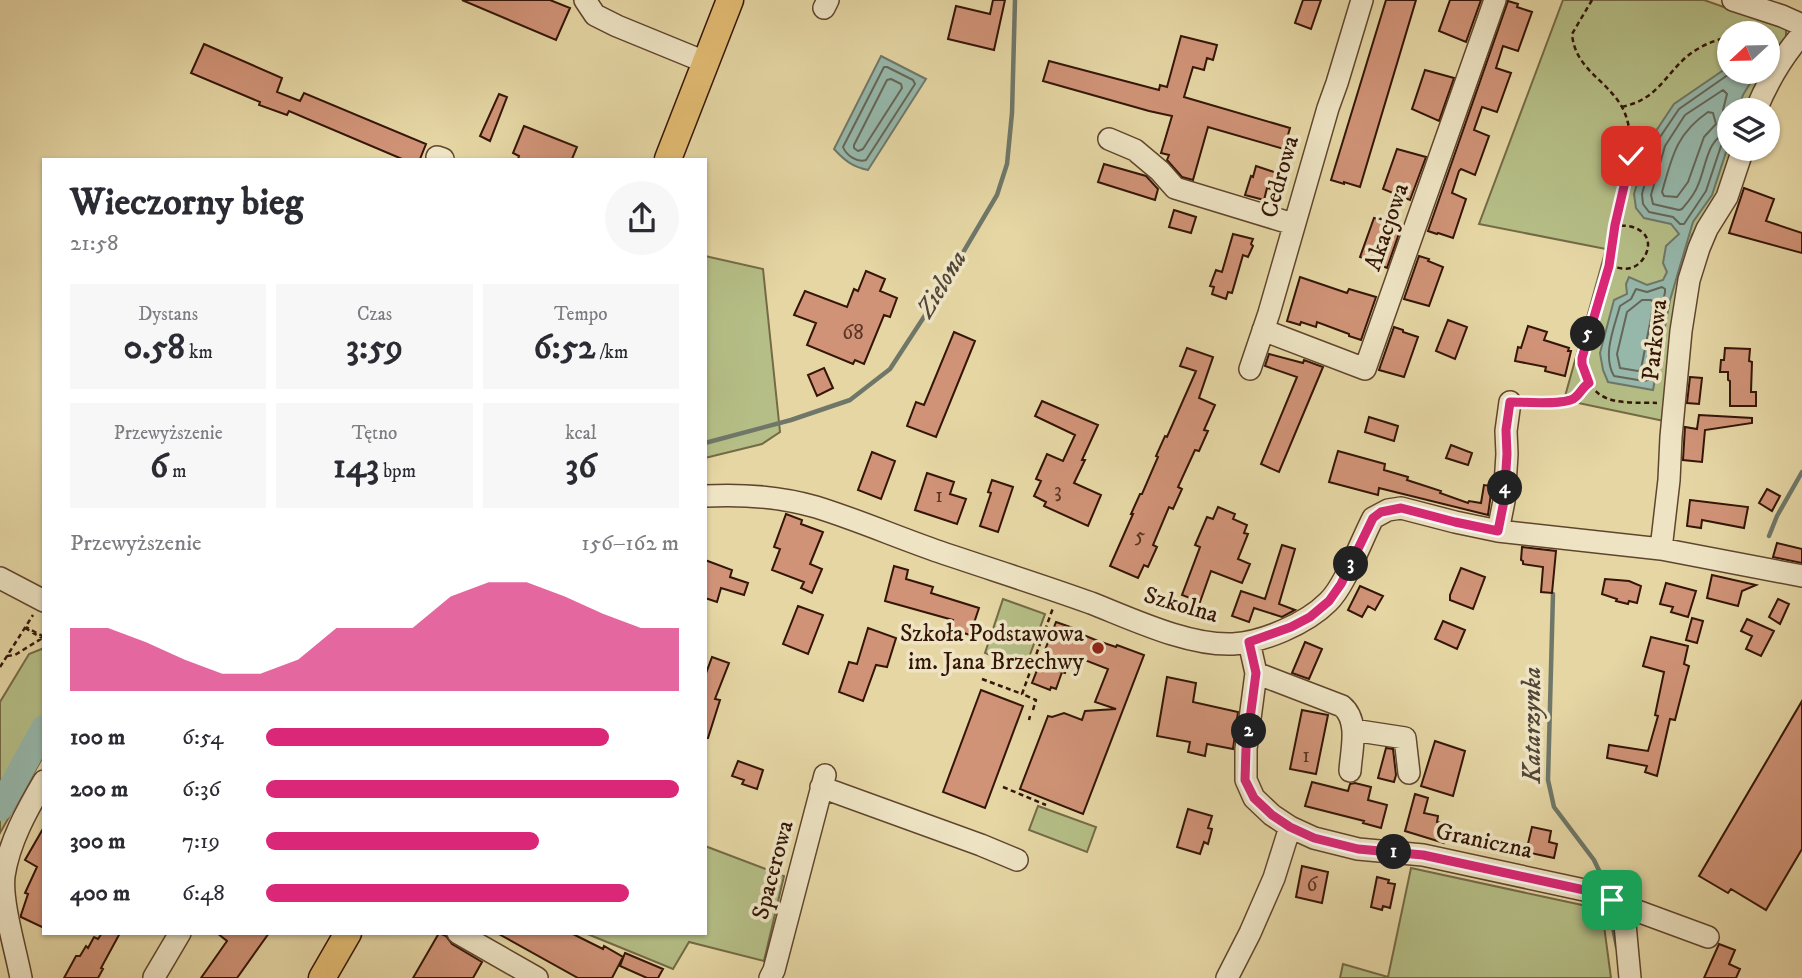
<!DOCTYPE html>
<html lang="pl">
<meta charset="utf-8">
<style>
:root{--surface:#fff;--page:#f7f7f7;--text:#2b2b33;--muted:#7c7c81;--accent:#db2777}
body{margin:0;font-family:"IM FELL DW Pica",serif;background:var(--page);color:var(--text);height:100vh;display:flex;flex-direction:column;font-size:26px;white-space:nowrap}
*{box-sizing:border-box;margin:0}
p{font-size:23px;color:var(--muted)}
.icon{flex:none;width:38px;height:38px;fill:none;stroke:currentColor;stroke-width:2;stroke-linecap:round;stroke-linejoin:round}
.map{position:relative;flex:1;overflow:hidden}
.side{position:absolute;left:42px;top:158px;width:665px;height:777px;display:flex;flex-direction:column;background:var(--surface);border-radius:0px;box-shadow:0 2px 5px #0004}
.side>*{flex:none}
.needle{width:46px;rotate:248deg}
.controls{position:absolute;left:1717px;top:21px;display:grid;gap:14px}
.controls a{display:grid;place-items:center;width:63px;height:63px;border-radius:50%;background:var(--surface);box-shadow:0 2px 5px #0004;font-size:35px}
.pin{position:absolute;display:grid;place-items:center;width:60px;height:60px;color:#fff;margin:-30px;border-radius:14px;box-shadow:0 4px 10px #0006}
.km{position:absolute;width:35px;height:35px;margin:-18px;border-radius:50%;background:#222;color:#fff;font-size:19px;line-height:35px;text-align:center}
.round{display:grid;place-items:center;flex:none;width:74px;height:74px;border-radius:37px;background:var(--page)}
.head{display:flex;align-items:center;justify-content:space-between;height:119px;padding:0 28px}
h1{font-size:38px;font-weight:700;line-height:52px}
.figures{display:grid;grid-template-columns:repeat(3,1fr);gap:10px;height:119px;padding:7px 28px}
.figures div{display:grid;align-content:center;border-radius:0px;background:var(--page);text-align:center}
.figures b{font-size:35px;font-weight:700}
.figures small{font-size:19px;font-weight:400}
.figures p{font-size:19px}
.chart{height:196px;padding:14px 28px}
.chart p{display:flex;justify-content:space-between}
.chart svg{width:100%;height:126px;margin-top:7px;fill:var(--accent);opacity:.7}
ul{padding:0 28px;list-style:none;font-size:23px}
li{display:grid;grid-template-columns:112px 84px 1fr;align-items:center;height:52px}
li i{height:18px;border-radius:9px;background:var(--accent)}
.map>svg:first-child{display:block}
.green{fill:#b5be86;stroke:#746a46;stroke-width:2}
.water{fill:#96b8ab;stroke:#6f7769;stroke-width:2}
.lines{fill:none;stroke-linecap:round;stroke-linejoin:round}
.shore{stroke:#656659;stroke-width:2}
.stream{stroke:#6f7769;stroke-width:4.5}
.river{stroke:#96b8ab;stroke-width:26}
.building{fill:#d09377;stroke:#341507;stroke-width:2}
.minor-casing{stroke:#60452e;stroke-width:24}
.major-casing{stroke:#341507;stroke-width:29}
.path{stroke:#341507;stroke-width:2.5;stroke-dasharray:5 3.5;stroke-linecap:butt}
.minor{stroke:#eee4c4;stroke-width:21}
.major{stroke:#e2bb72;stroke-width:26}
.route-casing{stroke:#fff;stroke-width:14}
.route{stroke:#db2777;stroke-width:9}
.poi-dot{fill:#8f2418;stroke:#eee4c4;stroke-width:2.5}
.labels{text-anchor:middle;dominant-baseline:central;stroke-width:7;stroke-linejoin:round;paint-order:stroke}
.number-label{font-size:21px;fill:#5b3423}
.street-label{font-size:24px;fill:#341507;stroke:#eee4c4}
.poi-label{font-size:24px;fill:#341507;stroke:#eee4c4;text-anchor:end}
.water-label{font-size:26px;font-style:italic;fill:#514638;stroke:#eee4c4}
</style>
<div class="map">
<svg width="1802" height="978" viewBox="0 0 1802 978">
<rect width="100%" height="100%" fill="#e5d6a4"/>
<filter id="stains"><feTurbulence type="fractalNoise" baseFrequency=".00286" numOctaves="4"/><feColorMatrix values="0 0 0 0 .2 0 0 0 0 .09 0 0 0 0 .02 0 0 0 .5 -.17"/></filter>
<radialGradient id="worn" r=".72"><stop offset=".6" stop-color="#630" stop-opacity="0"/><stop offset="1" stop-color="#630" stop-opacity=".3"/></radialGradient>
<!-- green -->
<path class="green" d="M1563 0H1704L1786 29V41L1768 71V33H1729V72H1767L1747 110H1729V149H1733L1714 203 1692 235 1675 303 1664 421 1564 400 1606 249 1479 224Z
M705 256 763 269 780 432 762 444 705 458Z
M1003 599 1045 614 1025 668 985 653Z
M44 648V755L0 833V702L29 654Z
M1038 806 1096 827 1087 852 1029 830Z
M705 846 784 876 764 961 689 942 673 969 585 933H705Z
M1411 868 1596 908 1603 918 1611 978H1340L1343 964 1388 977Z"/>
<!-- water -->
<path class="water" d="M881 56 926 79 868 170C853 167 845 161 834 149Z
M1729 64V72H1757L1743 95 1738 110H1729V143L1712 195 1693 222 1670 300 1653 390 1608 382 1603 370 1600 353 1614 300 1627 294 1626 284 1629 277 1647 285 1663 280 1667 272 1663 263 1666 246 1679 234 1671 224 1644 218 1636 208 1634 194 1650 140 1674 104 1725 69Z"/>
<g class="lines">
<!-- shore -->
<path class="shore" d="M884 67H887L913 80 915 84 866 160C857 163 846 155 843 147Z
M891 79 901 84 902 88 863 149 858 151 854 148V145L887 80Z
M1708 112 1713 113 1716 124 1704 137 1688 182 1677 197 1664 196 1662 192C1672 157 1676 134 1708 112Z
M1729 121 1725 116 1723 110 1727 94 1723 90 1685 115 1665 146 1651 195 1653 204 1679 210 1682 209C1688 202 1695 194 1698 185 1706 168 1707 136 1729 133
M1729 142 1721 146 1706 191 1684 224H1680L1673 217 1649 212 1643 204 1642 194 1656 143 1679 109 1732 72
M1662 287 1665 289V292L1648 380 1644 381 1614 376C1602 355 1614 328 1620 306L1631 299 1636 289 1647 292Z
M1642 300H1651L1654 303 1641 369 1638 371 1620 368 1617 354 1627 312Z"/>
<!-- stream -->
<path class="stream" d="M705 443 791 420 850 400 890 369 935 300 997 195 1007 164 1012 113 1015 0
M1769 536 1777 516 1802 472
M1553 594 1548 780 1554 807 1594 860 1604 881
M1609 907 1617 947"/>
<!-- river -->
<path class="river" d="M0 808 44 728"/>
</g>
<!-- building -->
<path class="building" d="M462 0H550L570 8 556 40Z
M993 0H1005L994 50 948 39 956 6 990 14Z
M1303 0H1321L1311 29 1295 23Z
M1386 0H1416L1360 187 1344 182V184L1331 180Z
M1450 0H1481L1466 42 1439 31Z
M1508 1 1518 4 1517 7 1532 12 1518 51 1503 46 1496 68 1511 73 1497 112 1482 107 1474 130 1489 136 1475 175 1461 169 1459 171 1452 193 1466 199 1453 238 1438 233 1437 234 1428 231Z
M1181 36 1217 45 1213 60 1207 58 1204 70 1193 67 1184 97 1290 128 1284 149 1208 127 1193 180 1182 177 1167 160 1169 155 1161 153 1172 116 1149 111 1043 81 1049 61 1159 90 1160 85 1167 87Z
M204 44 282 78 277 92 300 101 304 93 426 144 420 159H402L289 111 287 115 259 105 260 102 191 73Z
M1425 70 1454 78 1439 121 1412 109Z
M499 94 507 97 490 141 480 136Z
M524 126 577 147 572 159H518L519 156 513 153Z
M1397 149 1426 157 1410 200 1383 189Z
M1104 164 1146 176 1158 189 1155 200 1098 182Z
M1256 166 1277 173 1271 189 1267 188 1264 200 1245 195 1251 176 1253 177Z
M1744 188 1774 199 1766 221 1802 233V253L1729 233Z
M1174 210 1196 217 1191 233 1169 227Z
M1374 218 1402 225 1387 268 1360 257Z
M1233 234 1253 239 1251 244 1253 246 1248 257 1243 255 1232 293 1228 292 1226 299 1212 294 1214 287 1210 286 1216 270 1222 272Z
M1419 256 1429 259 1428 261 1443 267 1429 306 1404 299Z
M866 271 885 279 880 291 897 298 890 317 884 315 864 364 855 360 853 364 807 345 816 323 794 315 805 291 847 307 854 289 858 291Z
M1300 277 1347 293 1349 289 1376 297 1361 340 1349 336V334L1317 322 1316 327 1301 322 1300 325 1287 321Z
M1448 320 1467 327 1455 359 1436 351Z
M1528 326 1547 332 1544 340 1569 348 1568 351H1571L1565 376 1545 371 1546 367 1515 361 1518 347 1521 348Z
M1394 327 1403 330V332L1418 337 1404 377 1379 370Z
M954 332 975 341 936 437 907 426 916 402 924 405Z
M1187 348 1213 357 1199 398 1215 405 1204 430 1208 431 1199 451 1195 450 1178 487 1182 489 1173 509 1169 507 1153 545 1157 547 1148 567 1144 565 1138 578 1110 566 1133 514H1131L1140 494H1142L1158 457 1156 456 1165 436 1167 437 1196 371 1180 366Z
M1725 348 1750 349 1749 361 1752 362 1751 392H1756V406H1730V381L1728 380V372H1720L1721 360H1724Z
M1269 354 1303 363 1304 360 1323 367 1279 472 1261 464 1297 377 1265 366Z
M824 368 833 388 817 396 808 375Z
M1690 377 1702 378 1699 404 1687 403Z
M1042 401 1098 425 1082 460H1085L1074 483 1101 495 1088 526 1044 506 1046 502 1034 496 1041 481 1036 479 1047 454 1063 461 1075 435 1035 416Z
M1699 415 1752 418V423L1705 430 1702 462 1683 460 1685 427 1697 429Z
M1369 417 1398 426 1394 441 1365 432Z
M1451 445 1472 453 1468 465 1446 458Z
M1338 451 1385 464 1384 470 1408 477 1407 480 1441 491 1440 493 1468 503 1469 501 1481 503 1484 485 1492 486 1488 515 1379 488 1378 495 1329 482Z
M872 452 895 461 881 499 858 490Z
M927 473 954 482 950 494 966 499 957 524 915 510Z
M992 480 1013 487 998 532 980 526 991 493 988 492Z
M1767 489 1780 496 1772 511 1759 503Z
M1690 500 1748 507 1744 528 1702 520 1701 528 1687 526Z
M1218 507 1235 514 1233 519 1247 525 1244 533 1248 534 1238 559 1250 564 1242 583 1211 571 1200 602 1182 595 1200 547 1195 545 1207 517 1213 519Z
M786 514 802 520 801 524 823 532 810 564 822 569 812 593 801 588 804 582 772 570 780 549 774 547Z
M1777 543 1802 549V563L1773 557Z
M1282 545 1295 549 1279 604 1295 610 1282 617 1254 608 1249 622 1232 616 1241 591 1265 599Z
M1522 547 1556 551 1552 593 1541 592 1543 567 1523 564V561L1521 560Z
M705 560 732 570 730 577 748 583 744 595 721 588 717 602 705 598Z
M894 566 908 570 906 579 933 587 931 593 979 608 970 635 951 629 953 620 885 601Z
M1461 568 1485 577 1473 609 1450 600V595Z
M1712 575 1756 585 1742 591 1738 606 1707 598Z
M1605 579 1629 581 1641 586 1637 603 1629 601 1628 604 1616 601 1617 599 1602 594Z
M1666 583 1696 591 1688 617 1671 612 1673 607 1660 604Z
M1360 586 1383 596 1375 610 1368 606 1362 617 1348 610Z
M1778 599 1789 604 1780 624 1769 617Z
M798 606 823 615 808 654 783 644Z
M1692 618 1703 621 1697 643 1686 640Z
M1747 619 1774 631 1761 656 1746 649 1752 636 1741 631Z
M1443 621 1465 630 1457 649 1435 639Z
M1056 622 1082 631 1081 634 1098 641 1116 647 1117 645 1144 655 1083 814 1020 789 1048 716 1052 717 1064 713 1082 720 1085 711 1116 709 1095 702 1108 669 1072 655 1065 673 1062 672 1056 689 1051 687 1050 690 1032 683Z
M868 628 896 638 887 667 876 665 863 701 839 692 849 662 857 664Z
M1651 637 1688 646 1684 664 1689 666 1686 677 1675 720 1670 719 1657 776 1645 772 1647 766 1607 758 1609 745 1648 751 1658 716 1655 715 1664 672 1643 666Z
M1305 642 1322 649 1309 679 1292 673Z
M712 657 729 663 715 699 720 700 708 738H705V676Z
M1167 677 1196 683 1193 702 1238 712 1233 749 1207 744 1205 756 1188 752 1190 742 1157 736Z
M981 690 1023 706 985 808 943 792Z
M1802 701V849L1766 910 1731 889 1728 893 1699 876Z
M1302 710 1328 715 1316 774 1290 769Z
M1435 741 1465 751 1453 796 1421 786Z
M1386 748 1393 749 1396 775 1394 782 1378 778Z
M738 761 763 770 757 789 742 784 744 780 732 776Z
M1312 782 1348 791 1350 784 1355 783 1371 787 1368 800 1387 805 1381 828 1363 823 1364 821 1305 806Z
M1415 794 1428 798 1424 813 1438 816 1437 822 1449 824 1444 843 1405 831Z
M1188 809 1212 816 1208 828 1212 829 1208 844 1204 842 1200 854 1177 847Z
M44 827V928L21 917V915L28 894 25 893 37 867 25 860Z
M1532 827 1551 831 1549 842 1557 844 1554 858 1526 852Z
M1302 866 1328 872 1322 903 1296 897Z
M1377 877 1389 880 1388 883 1395 884 1390 908 1383 906 1382 910 1371 907Z
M102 933H120L101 968 103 969 98 978H64L76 956H80L86 946 88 948 94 937 98 939Z
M217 933H269L237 978H201L227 941Z
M439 933 446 936 452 944 482 962 473 978H413Z
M497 933H571L603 949 604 946 623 957 612 978H578Z
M1719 944 1735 950 1729 964 1740 969 1736 978H1704Z
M625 953 663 969 658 978H647L620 966Z"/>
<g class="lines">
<!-- minor casing -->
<g class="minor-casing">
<path id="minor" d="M585 0 595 15 617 26 705 62
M1733 0 1782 16 1802 25
M824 8 828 0
M1756 110C1767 83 1783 56 1802 34
M1109 139 1135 150 1160 171 1175 188 1293 224
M437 157 443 159
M1263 330 1365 369 1495 0
M1250 369 1269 313 1328 108 1337 83 1362 0
M705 496C742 494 781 497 816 507 858 520 899 538 940 552 990 569 1041 585 1091 603 1132 619 1188 646 1233 644 1263 642 1306 624 1328 602 1345 586 1361 541 1373 518L1388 510 1401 508 1455 522 1498 531 1661 549 1802 576
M1498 531 1504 501 1507 454 1506 431 1510 402
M1661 549 1669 480 1671 437 1681 331 1689 280 1699 248 1707 229 1727 197 1743 149
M0 578 44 601
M1249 642 1256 673 1246 749V780L1254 798 1272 815 1290 827 1314 838 1358 849 1423 855 1598 893 1621 905 1708 937
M1256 673 1342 706C1360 721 1351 751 1350 771
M1353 730 1405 738 1409 773
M821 787 981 845 1017 860
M1621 905 1625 924 1630 978
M458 933 537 978
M154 977 180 933
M21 978C16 951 1 902 4 876 9 842 27 810 44 781
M770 978 774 970 825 775
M1227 978 1250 933 1274 878 1290 827"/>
</g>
<!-- major casing -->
<g class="major-casing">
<path id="major" d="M668 159 730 0
M322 978 348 933"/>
</g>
<!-- path -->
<path class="path" d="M1592 0 1572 34C1575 69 1606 79 1622 107 1628 118 1630 131 1631 143 1633 161 1621 198 1617 216 1613 232 1612 248 1609 264 1606 280 1601 296 1596 311 1592 326 1581 345 1582 362 1583 374 1590 387 1599 394 1614 405 1639 402 1657 403
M1754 33 1764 29
M1768 40V31
M1622 107C1629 105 1637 103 1643 99 1658 91 1668 75 1680 63 1691 51 1712 39 1729 38
M1609 266C1616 267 1624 270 1631 268 1645 264 1655 242 1642 232 1634 225 1624 226 1615 225
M1527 402C1540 402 1561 406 1573 399 1579 395 1582 387 1589 383
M25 628 42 638
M7 656 15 655 44 637 26 627
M0 667 33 615
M982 679 1022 694
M1033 710 1036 700 1022 694 1053 608
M1029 720 1030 716
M1003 787 1046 805
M1626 889 1637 880"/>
<!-- minor -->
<use href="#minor" class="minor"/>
<!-- major -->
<use href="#major" class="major"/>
</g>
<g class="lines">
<!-- route casing -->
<g class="route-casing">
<path id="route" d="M1612 900 1598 893 1423 855 1358 849 1314 838 1290 827 1272 815 1254 798 1245 780 1246 749 1256 673 1249 642 1291 627 1310 617 1329 601 1341 584 1373 518 1381 512 1401 508 1455 522 1498 531 1504 501 1507 454 1506 430 1510 402C1524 402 1562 405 1573 399 1580 395 1582 387 1589 383L1582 364V358L1609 266 1615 225 1631 156"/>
</g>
<!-- route -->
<use href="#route" class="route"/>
</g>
<!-- markers -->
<circle class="poi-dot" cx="1098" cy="648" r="7"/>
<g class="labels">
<!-- number labels -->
<g class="number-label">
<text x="853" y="333">68</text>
<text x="1058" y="491">3</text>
<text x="939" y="496">1</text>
<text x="1140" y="536">5</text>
<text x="1306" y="756">1</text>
<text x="1312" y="885">6</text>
</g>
<!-- street labels -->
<g class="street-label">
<text transform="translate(1280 177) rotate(-74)">Cedrowa</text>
<text transform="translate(1387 227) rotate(-71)">Akacjowa</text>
<text transform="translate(1655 340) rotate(-84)">Parkowa</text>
<text transform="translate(1181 605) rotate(16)">Szkolna</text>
<text transform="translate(1484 841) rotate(12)">Graniczna</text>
<text transform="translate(773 870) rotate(-75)">Spacerowa</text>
</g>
<!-- poi labels -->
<g class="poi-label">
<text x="1084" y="634">Szkoła Podstawowa<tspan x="1084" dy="28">im. Jana Brzechwy</tspan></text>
</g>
<!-- water labels -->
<g class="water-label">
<text transform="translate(942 284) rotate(-59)">Zielona</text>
<text transform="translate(1532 725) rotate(-90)">Katarzynka</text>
</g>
</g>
<rect width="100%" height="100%" filter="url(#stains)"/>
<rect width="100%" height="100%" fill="url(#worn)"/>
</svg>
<div class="controls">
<a><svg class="needle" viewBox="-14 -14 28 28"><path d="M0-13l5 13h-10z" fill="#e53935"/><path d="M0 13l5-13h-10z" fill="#7c7c81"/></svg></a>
<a><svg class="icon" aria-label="layers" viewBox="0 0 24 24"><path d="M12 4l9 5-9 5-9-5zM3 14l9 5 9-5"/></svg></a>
</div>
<div class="pin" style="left:1612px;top:900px;background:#1e9e55"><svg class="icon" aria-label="arrive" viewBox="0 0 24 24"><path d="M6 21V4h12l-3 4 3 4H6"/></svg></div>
<div class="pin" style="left:1631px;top:156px;background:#d93025"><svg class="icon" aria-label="check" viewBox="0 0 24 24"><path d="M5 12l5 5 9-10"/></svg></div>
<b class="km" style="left:1394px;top:852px">1</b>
<b class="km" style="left:1249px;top:731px">2</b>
<b class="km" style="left:1351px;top:564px">3</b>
<b class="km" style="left:1505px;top:488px">4</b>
<b class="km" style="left:1588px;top:334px">5</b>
<section class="side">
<div class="head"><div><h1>Wieczorny bieg</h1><p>21:58</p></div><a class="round"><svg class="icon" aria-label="share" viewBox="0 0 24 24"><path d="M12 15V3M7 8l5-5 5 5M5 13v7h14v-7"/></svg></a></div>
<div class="figures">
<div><p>Dystans</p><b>0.58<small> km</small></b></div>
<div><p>Czas</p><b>3:59</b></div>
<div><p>Tempo</p><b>6:52<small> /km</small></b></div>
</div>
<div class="figures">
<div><p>Przewyższenie</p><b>6<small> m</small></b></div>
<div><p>Tętno</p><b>143<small> bpm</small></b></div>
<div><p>kcal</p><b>36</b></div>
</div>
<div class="chart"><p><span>Przewyższenie</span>156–162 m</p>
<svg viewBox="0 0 160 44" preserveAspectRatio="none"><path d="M0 44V22L10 22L20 27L30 33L40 38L50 38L60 33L70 22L80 22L90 22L100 11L110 6L120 6L130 11L140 17L150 22L160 22V44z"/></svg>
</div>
<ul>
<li><b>100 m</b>6:54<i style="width:83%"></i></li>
<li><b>200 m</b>6:36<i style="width:100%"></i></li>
<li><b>300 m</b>7:19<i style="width:66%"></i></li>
<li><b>400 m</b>6:48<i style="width:88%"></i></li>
</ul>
</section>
</div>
